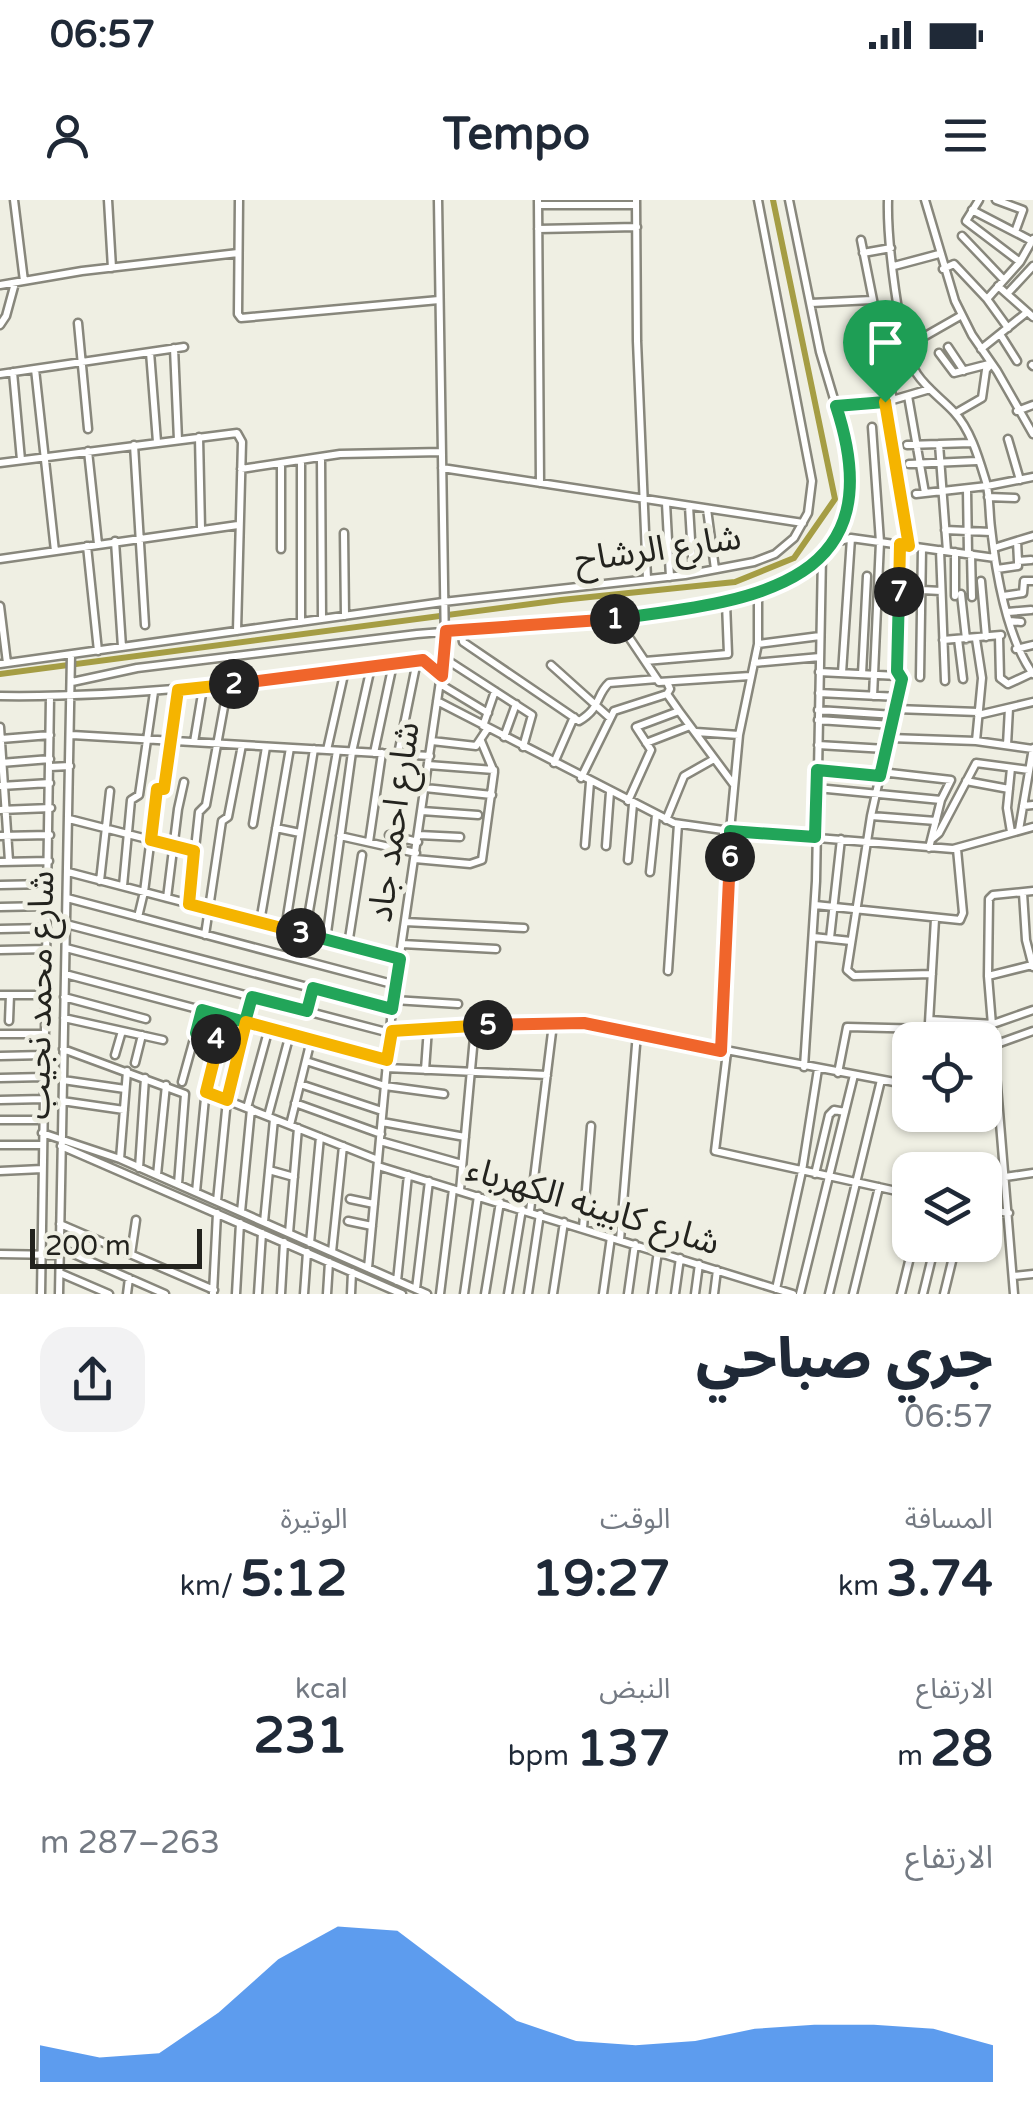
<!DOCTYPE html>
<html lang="ar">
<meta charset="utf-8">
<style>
:root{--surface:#fff;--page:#f2f2f3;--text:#1f2937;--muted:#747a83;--accent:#1a73e8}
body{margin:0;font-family:"Varela Round","Noto Sans Arabic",sans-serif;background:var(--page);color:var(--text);direction:rtl;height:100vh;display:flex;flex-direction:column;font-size:38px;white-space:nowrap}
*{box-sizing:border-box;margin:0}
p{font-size:32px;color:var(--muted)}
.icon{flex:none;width:55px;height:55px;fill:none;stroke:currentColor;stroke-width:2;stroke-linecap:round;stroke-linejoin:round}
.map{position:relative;height:1094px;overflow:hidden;direction:ltr}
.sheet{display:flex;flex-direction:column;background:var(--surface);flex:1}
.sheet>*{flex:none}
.buttons{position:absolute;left:892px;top:822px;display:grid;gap:20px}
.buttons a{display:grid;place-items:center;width:110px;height:110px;border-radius:20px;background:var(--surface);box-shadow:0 2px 8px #0004;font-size:50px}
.scale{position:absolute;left:30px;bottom:25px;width:172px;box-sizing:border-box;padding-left:10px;border:5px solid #23231e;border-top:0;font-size:28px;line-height:35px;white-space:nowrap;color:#23231e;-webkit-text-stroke:8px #efefe3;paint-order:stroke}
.pin{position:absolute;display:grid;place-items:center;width:85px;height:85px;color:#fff;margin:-102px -42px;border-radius:50% 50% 50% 0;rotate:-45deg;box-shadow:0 0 10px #0007}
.pin .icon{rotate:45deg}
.km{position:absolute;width:50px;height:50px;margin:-25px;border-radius:50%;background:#222;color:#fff;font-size:28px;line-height:50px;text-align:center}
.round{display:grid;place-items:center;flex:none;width:105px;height:105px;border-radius:30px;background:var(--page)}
.headline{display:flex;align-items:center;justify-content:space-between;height:170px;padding:0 40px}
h1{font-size:55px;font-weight:800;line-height:75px}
.metrics{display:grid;grid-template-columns:repeat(3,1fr);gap:15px;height:170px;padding:10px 40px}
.metrics div{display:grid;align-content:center}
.metrics b{font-size:50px;font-weight:800}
.metrics small{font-size:28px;font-weight:400}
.metrics p{font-size:28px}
.chart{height:280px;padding:20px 40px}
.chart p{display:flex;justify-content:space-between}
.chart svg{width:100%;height:180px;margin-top:10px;fill:var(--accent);opacity:.7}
.status{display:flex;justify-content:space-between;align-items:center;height:70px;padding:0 50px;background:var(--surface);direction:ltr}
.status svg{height:28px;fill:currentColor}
header{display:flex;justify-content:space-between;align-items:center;height:130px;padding:0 40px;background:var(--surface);font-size:45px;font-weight:800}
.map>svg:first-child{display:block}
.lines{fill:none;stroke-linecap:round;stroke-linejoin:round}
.canal{stroke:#a59d44;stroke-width:6}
.minor-casing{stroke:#88877c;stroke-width:11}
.minor{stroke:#fff;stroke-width:6}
.split-1-casing{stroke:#fff;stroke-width:20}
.split-2-casing{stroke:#fff;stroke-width:20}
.split-3-casing{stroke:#fff;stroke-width:20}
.split-4-casing{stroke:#fff;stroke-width:20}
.split-5-casing{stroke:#fff;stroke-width:20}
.split-6-casing{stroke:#fff;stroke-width:20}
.split-7-casing{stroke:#fff;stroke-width:20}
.split-8-casing{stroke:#fff;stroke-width:20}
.split-1{stroke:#22a559;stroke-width:12}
.split-2{stroke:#f0652b;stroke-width:12}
.split-3{stroke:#f5b400;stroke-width:12}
.split-4{stroke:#22a559;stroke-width:12}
.split-5{stroke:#f5b400;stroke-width:12}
.split-6{stroke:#f0652b;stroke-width:12}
.split-7{stroke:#22a559;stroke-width:12}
.split-8{stroke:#f5b400;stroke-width:12}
.labels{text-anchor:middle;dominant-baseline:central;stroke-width:10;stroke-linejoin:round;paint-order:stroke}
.street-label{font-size:35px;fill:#23231e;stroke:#efefe3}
</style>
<div class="status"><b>06:57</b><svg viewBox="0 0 49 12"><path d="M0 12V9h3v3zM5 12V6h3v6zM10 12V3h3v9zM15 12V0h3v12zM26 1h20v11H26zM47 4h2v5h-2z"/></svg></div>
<header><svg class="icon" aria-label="menu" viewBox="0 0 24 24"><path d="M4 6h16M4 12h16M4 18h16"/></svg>Tempo<svg class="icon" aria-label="person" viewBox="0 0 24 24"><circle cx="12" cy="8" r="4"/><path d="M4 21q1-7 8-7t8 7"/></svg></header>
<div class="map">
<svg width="1033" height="1094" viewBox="0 0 1033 1094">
<rect width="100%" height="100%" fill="#efefe3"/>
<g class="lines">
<!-- canal -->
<path class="canal" d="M0 474 561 400 735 382 794 358 835 299 773 0"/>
<!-- minor casing -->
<g class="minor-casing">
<path id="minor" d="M14 0 24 81
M108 0 112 68
M239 0 238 114 241 118 439 100
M538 0 540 283
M636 0 637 141 647 379
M888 0C887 36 898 145 917 174 927 189 942 199 954 212 971 230 979 259 986 282 990 296 989 313 991 328 996 373 1007 438 1033 474
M925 0 955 101 972 135 997 171 1033 234
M979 0 966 21 1020 62
M996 0 1023 10 1015 32
M538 5H636
M972 10 1032 41
M538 29 637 27
M962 36 1003 79
M861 40 893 200
M863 53 891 48
M894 66 939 54
M943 69 954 64 987 99 1008 128
M0 85 82 71 238 53
M998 86 1033 117
M1007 94 1033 66
M987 99 1020 62 1033 39
M811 103 872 100
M78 123 88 229
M0 125 6 116 15 83
M1000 134 1017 161
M906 147 962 115
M948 147 964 171
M174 148 178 240
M981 149 1026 113
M150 152 157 242
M939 153 954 173 989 164
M1032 165 1033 166
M35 169 55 351
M13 172 21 260
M0 174 184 147
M908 196 925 293
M885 202 909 346
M836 206 889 201 930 189
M1017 211 1033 205
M956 213 982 198 986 170 991 164
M872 227 880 342 873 496
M199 237 201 329
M1008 239 1020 280
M939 244 947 351
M134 245 145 425
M907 245 971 243
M88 251 98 344
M321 258 322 419
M301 261V422
M0 263 237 233 242 242 237 431
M909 264 977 261
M442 268 803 323
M241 269 340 254 442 252
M967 289 968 354
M916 294 987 286 1033 277
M988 297 1015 298
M666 303 670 377
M689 306 693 373
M707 309 715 369
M945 330 991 332
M344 333 345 416
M115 341 122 447
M1017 341 1018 361
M836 342 851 338 995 358
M899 344 897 471 901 481 871 616 847 770 854 776 932 774
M87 346 98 451
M994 348 1033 336
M281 349V265
M940 350 945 481
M971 354 972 397
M0 359 238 325
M997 369 1018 366V361L1031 360
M981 381 986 437
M922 390 941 391
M961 394 966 439
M955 396V352
M1003 396 1023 393 1024 381H1033
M0 406 7 463
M1008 412 1031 410
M616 418 659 482 750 476
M1010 421 1021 422
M461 431 463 442 579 521C602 507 595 496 609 483L657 479
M999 436 1000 478 1008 484 1032 473
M958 439 963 479
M943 440 1001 435
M758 444 820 436
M1016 449 1033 445
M444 458 532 515 523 547
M645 461 728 454 726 403
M754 463 820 457
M0 464 443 402 685 375 754 362 775 354 794 338 808 313 812 281 758 0
M551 465 610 518
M819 472 898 476
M842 473 851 338
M862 474 867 376
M920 477 922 348
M72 482 137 468 417 434 616 418 726 403 758 394 803 371 836 342 847 313 851 282 845 236 820 152 789 0
M440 484 488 513
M819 493 899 497
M667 494 679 511
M0 496C142 498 282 478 423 460L441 475
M437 501 674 623 730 631 953 649 1033 627
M896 509 978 512
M818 510 895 515
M978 515 1033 502
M818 520 892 525
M483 526 495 491
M0 527 9 661
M696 532 739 535
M72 535 430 556
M504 537 516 504
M890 538 976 541 1033 549
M1 539 50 535
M432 541 476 546 488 528
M976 541 982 478 976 439
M194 542 203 488
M646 543 690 526
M818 545 886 549
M1007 545 1009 508
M327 550 345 470
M374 553 393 464
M398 554 417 461
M1 563 50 559
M554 563 574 517
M428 565 494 570
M50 567 70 566
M817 570 880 576
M881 572 951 580 941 600 929 648
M581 578 614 511 667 494 670 489 667 482
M966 581 1009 589
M1 586 50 583
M425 588 492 595
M817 588 941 600
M628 601 651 550 636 527 679 511 734 585
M1023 606 1033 605
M0 610 51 608
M422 611 478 615
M871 616 936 621
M69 619 194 651
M666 620 684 576 714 559
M253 624 266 547
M276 628 300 633
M1019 630 1033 548
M1011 632 1007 608 1011 568
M389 635 418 642
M419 635 460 637
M0 636 50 635
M340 636 416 653
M932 639 939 633 976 563 1029 570
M369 642 382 553
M585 645 590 582
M606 646 610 592
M415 659 470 664 482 660 494 572 481 541
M628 660 633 604
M0 662 49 661
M68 672 400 759
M650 672 656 615
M100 681 110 591
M0 685 48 684
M123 686 131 600 139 595 154 492
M1023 693 1026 740 1033 767
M67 698 396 785
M167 698 178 609 184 582
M189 704 199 612 206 605 228 485
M815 705 960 720 963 713 957 649
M0 707 48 706
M138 717 144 692 157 589H164L178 490
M260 722 290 548
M405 722 524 728
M66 724 392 809
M0 729 47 728
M285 729 314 549
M305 734 337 551
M205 735 222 621 228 617 242 545
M813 737 851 741
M830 738 841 639
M326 740 352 552 371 467
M402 744 496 749
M348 745 362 655
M66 748 390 833 505 824 584 823 910 885
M0 750 47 749
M668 771 678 624
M65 774 387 859
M988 776 1032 765
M0 795H45
M64 797 146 819
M394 800 458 804
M307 811 313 788
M64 818 163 840
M930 820 993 824 1033 810
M9 821 10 795
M245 822 252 797
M196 833 227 841
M0 834H44
M928 840 935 719
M985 844 994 845 1033 831
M63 849 185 894 178 984
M721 851 731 675 730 631 739 535 758 444V395
M727 852 715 951 910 994
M115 855 122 831
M0 856 44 855
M306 861 385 886 444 894
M135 863 142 835
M804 867 816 681 822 355
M386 868 547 875
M425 870 428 828
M838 873 847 827 929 829
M0 878 44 877
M63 880 125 889
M182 882 202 810
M300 884 382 911
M206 892 378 960
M0 900 44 899
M62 901 124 910
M295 903 381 934
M247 908 269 828
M268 916 290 834
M0 920H43
M382 922 465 937
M290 925 311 840
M42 933 120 959 427 1094
M380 941 462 964
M0 945H42
M61 946 402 1094
M120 959 127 871
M378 966 793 1094
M139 968 145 878
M269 970 294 977
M0 971 42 969
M815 974 829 915 834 910 845 912
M157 975 166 885
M1005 977 1033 973
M460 990 475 826
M196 992 205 898 217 839
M350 999 374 1004
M217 1001 227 900 246 822
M985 1009 1009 1013
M530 1011 553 824
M241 1012 251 909
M348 1021 372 1026
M264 1022 274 919
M60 1024 214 1090
M583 1028 591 926
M289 1033 298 928
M620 1040 637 833
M310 1043 320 937
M60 1048 165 1094
M332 1052 343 946
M0 1054 60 1055
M131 1054 136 1020
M368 1068 392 809 445 447 438 0
M60 1073 109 1094
M1014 1076 1033 1074
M397 1081 408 975
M416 1089 429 981
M776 1089 802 971 818 869
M213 1093 217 1013
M41 1094 50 497
M59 1094 71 455
M127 1094 129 1078
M236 1094 240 1023
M258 1094 262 1033
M281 1094 284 1042
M304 1094 307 1052
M327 1094 329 1062
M351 1094 352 1072
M440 1094 453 989
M464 1094 478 996
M485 1094 500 1002
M508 1094 522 1009
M528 1094 540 1014
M553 1094 564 1022
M603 1094 611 1037
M628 1094 635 1044
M652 1094 658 1051
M675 1094 680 1058
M695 1094 699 1064
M714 1094 717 1070
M800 1094 854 875
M829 1094 881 880
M853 1094 879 987
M901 1094 913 1045
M923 1094 935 1045
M944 1094 956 1045
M1014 1094 988 776 989 699 993 695 1033 691"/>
</g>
<!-- minor -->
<use href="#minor" class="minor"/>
</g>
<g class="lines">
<!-- split-1 casing -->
<g class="split-1-casing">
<path id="split-1" d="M615 419C751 401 896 387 836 206L885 202"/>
</g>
<!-- split-2 casing -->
<g class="split-2-casing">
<path id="split-2" d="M234 484 423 460 442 476 446 431 615 419"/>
</g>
<!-- split-3 casing -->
<g class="split-3-casing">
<path id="split-3" d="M234 484 178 490 164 589H157L151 640 194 651 189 704 301 733"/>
</g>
<!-- split-4 casing -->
<g class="split-4-casing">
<path id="split-4" d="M216 839 196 833 202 810 245 822 252 797 307 811 313 788 392 809 400 759 301 733"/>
</g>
<!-- split-5 casing -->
<g class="split-5-casing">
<path id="split-5" d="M216 839 218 844 206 892 227 900 246 822 387 860 392 831 488 825"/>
</g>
<!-- split-6 casing -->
<g class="split-6-casing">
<path id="split-6" d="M488 825 584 823 721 851 730 657"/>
</g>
<!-- split-7 casing -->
<g class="split-7-casing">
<path id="split-7" d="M730 657V631L815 637 817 570 880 576 902 479 897 471 899 392"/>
</g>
<!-- split-8 casing -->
<g class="split-8-casing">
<path id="split-8" d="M885 202 909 346 900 344 899 392"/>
</g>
<!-- split-1 -->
<use href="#split-1" class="split-1"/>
<!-- split-2 -->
<use href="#split-2" class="split-2"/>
<!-- split-3 -->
<use href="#split-3" class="split-3"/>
<!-- split-4 -->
<use href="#split-4" class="split-4"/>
<!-- split-5 -->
<use href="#split-5" class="split-5"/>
<!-- split-6 -->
<use href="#split-6" class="split-6"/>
<!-- split-7 -->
<use href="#split-7" class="split-7"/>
<!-- split-8 -->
<use href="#split-8" class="split-8"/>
</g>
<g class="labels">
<!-- street labels -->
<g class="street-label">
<text transform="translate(658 349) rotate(-8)">شارع الرشاح</text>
<text transform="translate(394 622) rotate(-82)">شارع احمد جاد</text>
<text transform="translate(40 795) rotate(-89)">شارع محمد نجيب</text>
<text transform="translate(593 1006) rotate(17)">شارع كابينه الكهرباء</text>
</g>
</g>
</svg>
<div class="buttons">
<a><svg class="icon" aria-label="locate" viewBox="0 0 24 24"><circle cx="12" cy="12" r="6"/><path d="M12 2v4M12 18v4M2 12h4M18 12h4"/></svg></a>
<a><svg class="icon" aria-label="layers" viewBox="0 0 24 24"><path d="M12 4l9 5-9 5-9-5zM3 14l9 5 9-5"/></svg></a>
</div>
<div class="scale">200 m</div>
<div class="pin" style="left:885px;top:202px;background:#1e9e55"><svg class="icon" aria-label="arrive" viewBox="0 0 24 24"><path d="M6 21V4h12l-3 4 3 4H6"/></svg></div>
<b class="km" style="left:615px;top:419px">1</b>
<b class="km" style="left:234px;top:484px">2</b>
<b class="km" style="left:301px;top:733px">3</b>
<b class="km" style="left:216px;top:839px">4</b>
<b class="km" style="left:488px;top:825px">5</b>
<b class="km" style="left:730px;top:657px">6</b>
<b class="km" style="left:899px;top:392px">7</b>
</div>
<section class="sheet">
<div class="headline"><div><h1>جري صباحي</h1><p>06:57</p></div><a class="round"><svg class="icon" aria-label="share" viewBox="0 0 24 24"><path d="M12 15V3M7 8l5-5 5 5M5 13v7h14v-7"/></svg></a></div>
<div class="metrics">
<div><p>المسافة</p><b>3.74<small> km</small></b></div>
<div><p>الوقت</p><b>19:27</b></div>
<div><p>الوتيرة</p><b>5:12<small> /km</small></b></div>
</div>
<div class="metrics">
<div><p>الارتفاع</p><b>28<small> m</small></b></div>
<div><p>النبض</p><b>137<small> bpm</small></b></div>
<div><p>kcal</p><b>231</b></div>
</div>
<div class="chart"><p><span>الارتفاع</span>263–287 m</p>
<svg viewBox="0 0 160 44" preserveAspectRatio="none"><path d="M0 44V35L10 38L20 37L30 27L40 14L50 6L60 7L70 18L80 29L90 34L100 35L110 34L120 31L130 30L140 30L150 31L160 35V44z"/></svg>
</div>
</section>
